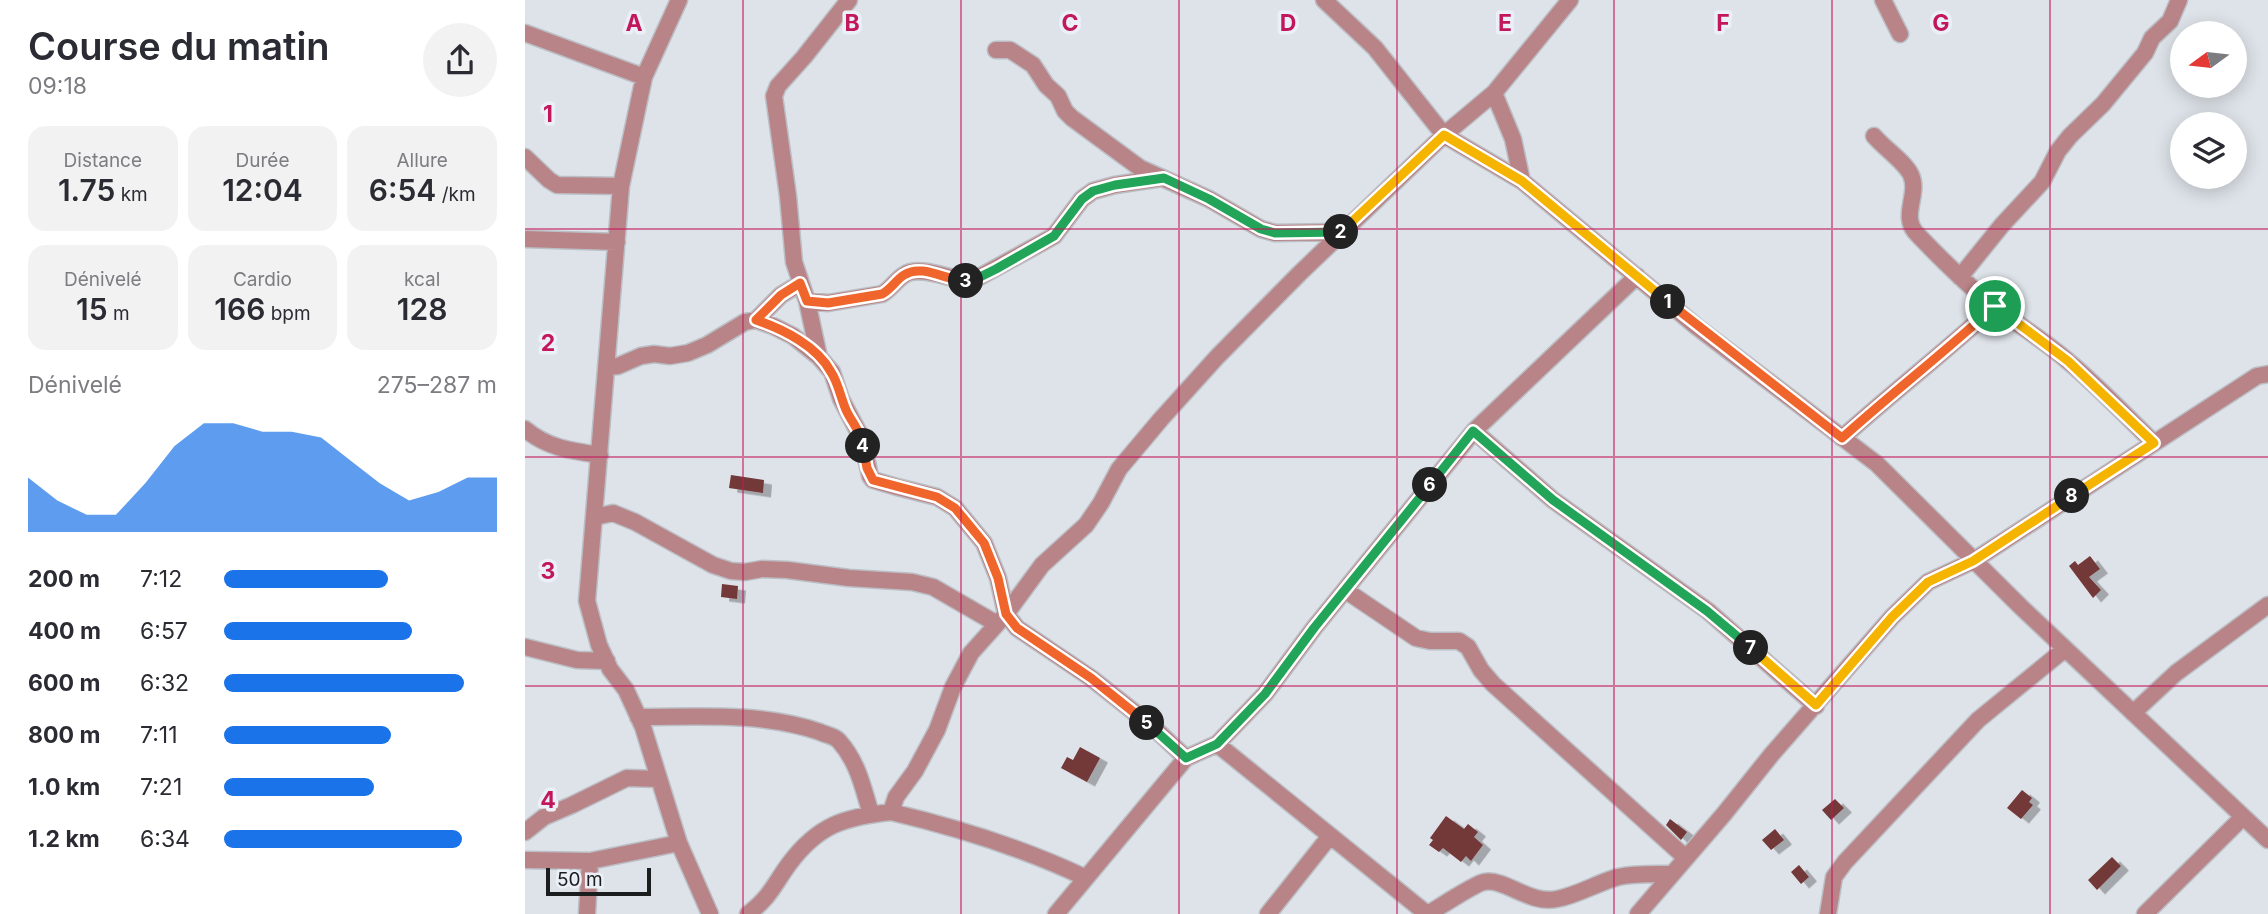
<!DOCTYPE html>
<html lang="fr">
<meta charset="utf-8">
<style>
:root{--surface:#fff;--page:#f2f2f3;--text:#2b2b33;--muted:#7c7c81;--accent:#1a73e8}
body{margin:0;font-family:Inter,sans-serif;background:var(--page);color:var(--text);height:100vh;display:flex;flex-direction:column;font-size:26px;white-space:nowrap}
*{box-sizing:border-box;margin:0}
p{font-size:23px;color:var(--muted)}
.icon{flex:none;width:38px;height:38px;fill:none;stroke:currentColor;stroke-width:2;stroke-linecap:round;stroke-linejoin:round}
.map{position:relative;flex:1;overflow:hidden}
.side{display:flex;flex-direction:column;background:var(--surface);width:525px}
.side>*{flex:none}
.needle{width:46px;rotate:255deg}
.fabs{position:absolute;left:1645px;top:21px;display:grid;gap:14px}
.fabs a{display:grid;place-items:center;width:77px;height:77px;border-radius:50%;background:var(--surface);box-shadow:0 4px 18px #0003;font-size:35px}
.scale{position:absolute;left:21px;bottom:18px;width:105px;box-sizing:border-box;padding-left:7px;border:4px solid #1b1d1f;border-top:0;font-size:19px;line-height:24px;white-space:nowrap;color:#1b1d1f;-webkit-text-stroke:5px #ebf0f7;paint-order:stroke}
.pin{position:absolute;display:grid;place-items:center;width:60px;height:60px;color:#fff;margin:-30px;border:4px solid #fff;border-radius:50%;box-shadow:0 2px 7px #0007}
.km{position:absolute;width:35px;height:35px;margin:-18px;border-radius:50%;background:#222;color:#fff;font-size:19px;line-height:35px;text-align:center}
.round{display:grid;place-items:center;flex:none;width:74px;height:74px;border-radius:37px;background:var(--page)}
.headline{display:flex;align-items:center;justify-content:space-between;height:119px;padding:0 28px}
h1{font-size:38px;font-weight:600;line-height:52px}
.stats{display:grid;grid-template-columns:repeat(3,1fr);gap:10px;height:119px;padding:7px 28px}
.stats div{display:grid;align-content:center;border-radius:18px;background:var(--page);text-align:center}
.stats b{font-size:30px;font-weight:600}
.stats small{font-size:19px;font-weight:400}
.stats p{font-size:19px}
.chart{height:196px;padding:14px 28px}
.chart p{display:flex;justify-content:space-between}
.chart svg{width:100%;height:126px;margin-top:7px;fill:var(--accent);opacity:.7}
ul{padding:0 28px;list-style:none;font-size:23px}
li{display:grid;grid-template-columns:112px 84px 1fr;align-items:center;height:52px}
li i{height:18px;border-radius:9px;background:var(--accent)}
main{display:flex;flex:1;min-height:0}
.map>svg:first-child{display:block}
.building{fill:#733738;filter:url(#shadow)}
.lines{fill:none;stroke-linecap:round;stroke-linejoin:round}
.minor-casing{stroke:#bbbfc5;stroke-width:19}
.minor{stroke:#b98487;stroke-width:16}
.split-1-casing{stroke:#fff;stroke-width:14}
.split-2-casing{stroke:#fff;stroke-width:14}
.split-3-casing{stroke:#fff;stroke-width:14}
.split-4-casing{stroke:#fff;stroke-width:14}
.split-5-casing{stroke:#fff;stroke-width:14}
.split-6-casing{stroke:#fff;stroke-width:14}
.split-7-casing{stroke:#fff;stroke-width:14}
.split-8-casing{stroke:#fff;stroke-width:14}
.split-9-casing{stroke:#fff;stroke-width:14}
.split-1{stroke:#f0652b;stroke-width:9}
.split-2{stroke:#f5b400;stroke-width:9}
.split-3{stroke:#22a559;stroke-width:9}
.split-4{stroke:#f0652b;stroke-width:9}
.split-5{stroke:#f0652b;stroke-width:9}
.split-6{stroke:#22a559;stroke-width:9}
.split-7{stroke:#22a559;stroke-width:9}
.split-8{stroke:#f5b400;stroke-width:9}
.split-9{stroke:#f5b400;stroke-width:9}
.grid{fill:none;stroke:#c2185b;stroke-width:2;stroke-opacity:0.55}
.grid-label{font-size:23px;text-anchor:middle;font-weight:bold;fill:#c2185b;stroke:#ebf0f7;stroke-width:7;stroke-linejoin:round;paint-order:stroke}
</style>
<main>
<section class="side">
<div class="headline"><div><h1>Course du matin</h1><p>09:18</p></div><a class="round"><svg class="icon" aria-label="share" viewBox="0 0 24 24"><path d="M12 15V3M7 8l5-5 5 5M5 13v7h14v-7"/></svg></a></div>
<div class="stats">
<div><p>Distance</p><b>1.75<small> km</small></b></div>
<div><p>Durée</p><b>12:04</b></div>
<div><p>Allure</p><b>6:54<small> /km</small></b></div>
</div>
<div class="stats">
<div><p>Dénivelé</p><b>15<small> m</small></b></div>
<div><p>Cardio</p><b>166<small> bpm</small></b></div>
<div><p>kcal</p><b>128</b></div>
</div>
<div class="chart"><p><span>Dénivelé</span>275–287 m</p>
<svg viewBox="0 0 160 44" preserveAspectRatio="none"><path d="M0 44V25L10 33L20 38L30 38L40 27L50 14L60 6L70 6L80 9L90 9L100 11L110 19L120 27L130 33L140 30L150 25L160 25V44z"/></svg>
</div>
<ul>
<li><b>200 m</b>7:12<i style="width:60%"></i></li>
<li><b>400 m</b>6:57<i style="width:69%"></i></li>
<li><b>600 m</b>6:32<i style="width:88%"></i></li>
<li><b>800 m</b>7:11<i style="width:61%"></i></li>
<li><b>1.0 km</b>7:21<i style="width:55%"></i></li>
<li><b>1.2 km</b>6:34<i style="width:87%"></i></li>
</ul>
</section>
<div class="map">
<svg width="1743" height="914" viewBox="0 0 1743 914">
<defs>
<filter id="shadow"><feDropShadow dx="8" dy="4.5" stdDeviation="0" flood-color="#0004"/></filter>
</defs>
<rect width="100%" height="100%" fill="#dee3e9"/>
<!-- building -->
<path class="building" d="M206 475 239 480 238 493 204 488Z
M1565 556 1575 569 1564 577 1576 590 1568 598 1544 566 1550 561 1553 565Z
M197 584 213 586 212 599 196 597Z
M555 747 575 758 562 782 536 768 542 757 548 760Z
M1497 790 1507 798 1504 802 1508 805 1496 819 1482 808Z
M1310 799 1319 808 1306 820 1297 810Z
M921 816 939 829 943 824 953 832 949 837 958 845 946 861 941 856 936 862 918 848 914 852 904 845 908 840 905 838Z
M1145 819 1162 832 1156 840 1141 825Z
M1250 829 1259 840 1246 850 1237 840Z
M1587 857 1596 866 1572 890 1563 880Z
M1274 865 1284 877 1276 884 1266 872Z"/>
<g class="lines">
<!-- minor casing -->
<g class="minor-casing">
<path id="minor" d="M154 0 119 77 96 186 62 601 74 645 85 669 101 690 118 727 154 843 185 914
M799 0 850 48 919 135 997 181 1172 327 1352 464 1496 607 1743 840
M1358 0 1375 34
M0 33 119 77
M471 50H485L508 65 521 85 533 96 540 111 547 118 615 168 684 199 736 229 750 233 817 232
M969 93 988 139 997 181
M1349 136C1359 148 1380 162 1386 175 1395 195 1374 217 1393 235 1418 261 1443 286 1471 308 1495 326 1521 342 1544 362 1574 387 1601 416 1629 443
M0 157 24 180 32 185 96 186
M0 239 92 242
M1435 277 1477 225 1517 182 1533 151 1545 136 1578 104 1620 53 1627 38 1645 21 1654 0
M282 301 303 303 357 294C366 289 371 280 379 275 395 264 428 281 447 281L529 236 557 199 568 191 590 185 637 178
M231 320 256 295 276 283
M294 357 282 301 269 262 263 196 249 96 253 86 279 57 324 0
M82 367 93 366 116 356 129 354 145 356 163 353 182 345 220 322 231 320 248 326 268 336 294 357 307 372 316 399 337 439 345 476 348 480 372 487 412 497 430 508 459 543 473 578 481 614 492 628 566 678 628 727 661 758
M0 429C22 448 47 451 75 455
M949 431 1028 500 1183 611 1291 706
M1317 438C1367 393 1420 352 1470 306
M70 517 88 513 110 522 188 565 206 571 220 572 237 569 262 570 324 578 387 582 408 587 472 624
M820 590 891 638 905 641H934L943 647 956 670 968 684 1161 858
M0 647 52 660 82 661
M1608 713 1651 673 1743 605
M113 717C174 717 237 712 295 732 301 735 310 736 314 741 333 762 338 788 346 814
M692 744 902 914
M366 812C434 828 498 848 561 878
M0 832 19 817 47 805 102 778 134 779
M0 860 65 861 154 843
M62 914 65 861
M223 914C246 896 248 886 264 864 293 825 319 817 366 812L371 797 390 771 412 730 428 687 446 653 481 614 517 565 561 525 576 503 594 469 636 419 692 357 774 274 919 135 969 93 1045 0
M531 914 661 758 692 744 740 694 789 628 949 431 1112 276
M743 914 805 836
M903 914C913 908 951 883 959 882 980 878 1005 905 1032 899 1053 895 1072 883 1093 877 1111 873 1129 874 1147 874
M1113 914 1199 814 1247 754 1367 617 1403 582 1448 561 1732 376 1743 374
M1303 914 1309 877 1320 862 1453 720 1540 649
M1620 914 1718 817"/>
</g>
<!-- minor -->
<use href="#minor" class="minor"/>
</g>
<g class="lines">
<!-- split-1 casing -->
<g class="split-1-casing">
<path id="split-1" d="M1143 302 1317 438C1367 393 1420 352 1470 306"/>
</g>
<!-- split-2 casing -->
<g class="split-2-casing">
<path id="split-2" d="M816 232 919 135 997 181 1143 302"/>
</g>
<!-- split-3 casing -->
<g class="split-3-casing">
<path id="split-3" d="M441 281H447L471 269 529 236 557 199 568 191 590 185 639 178 684 199 736 229 750 233 816 232"/>
</g>
<!-- split-4 casing -->
<g class="split-4-casing">
<path id="split-4" d="M338 446C336 432 328 424 322 412 316 400 314 384 306 372 292 346 258 329 231 320L256 295 275 283 282 301 303 303 357 294C366 289 371 280 379 275 397 263 422 281 441 281"/>
</g>
<!-- split-5 casing -->
<g class="split-5-casing">
<path id="split-5" d="M338 446 342 468 348 480 412 497 430 508 459 543 473 578 481 614 492 628 566 678 622 723"/>
</g>
<!-- split-6 casing -->
<g class="split-6-casing">
<path id="split-6" d="M622 723 661 758 692 744 740 694 789 628 905 485"/>
</g>
<!-- split-7 casing -->
<g class="split-7-casing">
<path id="split-7" d="M905 485 948 431 1028 500 1182 611 1226 648"/>
</g>
<!-- split-8 casing -->
<g class="split-8-casing">
<path id="split-8" d="M1226 648 1291 705 1367 617 1403 582 1448 561 1547 496"/>
</g>
<!-- split-9 casing -->
<g class="split-9-casing">
<path id="split-9" d="M1470 306 1543 361 1629 443 1547 496"/>
</g>
<!-- split-1 -->
<use href="#split-1" class="split-1"/>
<!-- split-2 -->
<use href="#split-2" class="split-2"/>
<!-- split-3 -->
<use href="#split-3" class="split-3"/>
<!-- split-4 -->
<use href="#split-4" class="split-4"/>
<!-- split-5 -->
<use href="#split-5" class="split-5"/>
<!-- split-6 -->
<use href="#split-6" class="split-6"/>
<!-- split-7 -->
<use href="#split-7" class="split-7"/>
<!-- split-8 -->
<use href="#split-8" class="split-8"/>
<!-- split-9 -->
<use href="#split-9" class="split-9"/>
</g>
<!-- grid -->
<path class="grid" d="M218 0V914M436 0V914M654 0V914M872 0V914M1089 0V914M1307 0V914M1525 0V914M0 229H1743M0 457H1743M0 686H1743"/>
<g class="grid-label">
<text x="109" y="31">A</text>
<text x="327" y="31">B</text>
<text x="545" y="31">C</text>
<text x="763" y="31">D</text>
<text x="980" y="31">E</text>
<text x="1198" y="31">F</text>
<text x="1416" y="31">G</text>
<text x="23" y="122">1</text>
<text x="23" y="351">2</text>
<text x="23" y="579">3</text>
<text x="23" y="808">4</text>
</g>
</svg>
<div class="fabs">
<a><svg class="needle" viewBox="-14 -14 28 28"><path d="M0-13l5 13h-10z" fill="#e53935"/><path d="M0 13l5-13h-10z" fill="#7c7c81"/></svg></a>
<a><svg class="icon" aria-label="layers" viewBox="0 0 24 24"><path d="M12 4l9 5-9 5-9-5zM3 14l9 5 9-5"/></svg></a>
</div>
<div class="scale">50 m</div>
<div class="pin" style="left:1470px;top:306px;background:#1e9e55"><svg class="icon" aria-label="arrive" viewBox="0 0 24 24"><path d="M6 21V4h12l-3 4 3 4H6"/></svg></div>
<b class="km" style="left:1143px;top:302px">1</b>
<b class="km" style="left:816px;top:232px">2</b>
<b class="km" style="left:441px;top:281px">3</b>
<b class="km" style="left:338px;top:446px">4</b>
<b class="km" style="left:622px;top:723px">5</b>
<b class="km" style="left:905px;top:485px">6</b>
<b class="km" style="left:1226px;top:648px">7</b>
<b class="km" style="left:1547px;top:496px">8</b>
</div>
</main>
